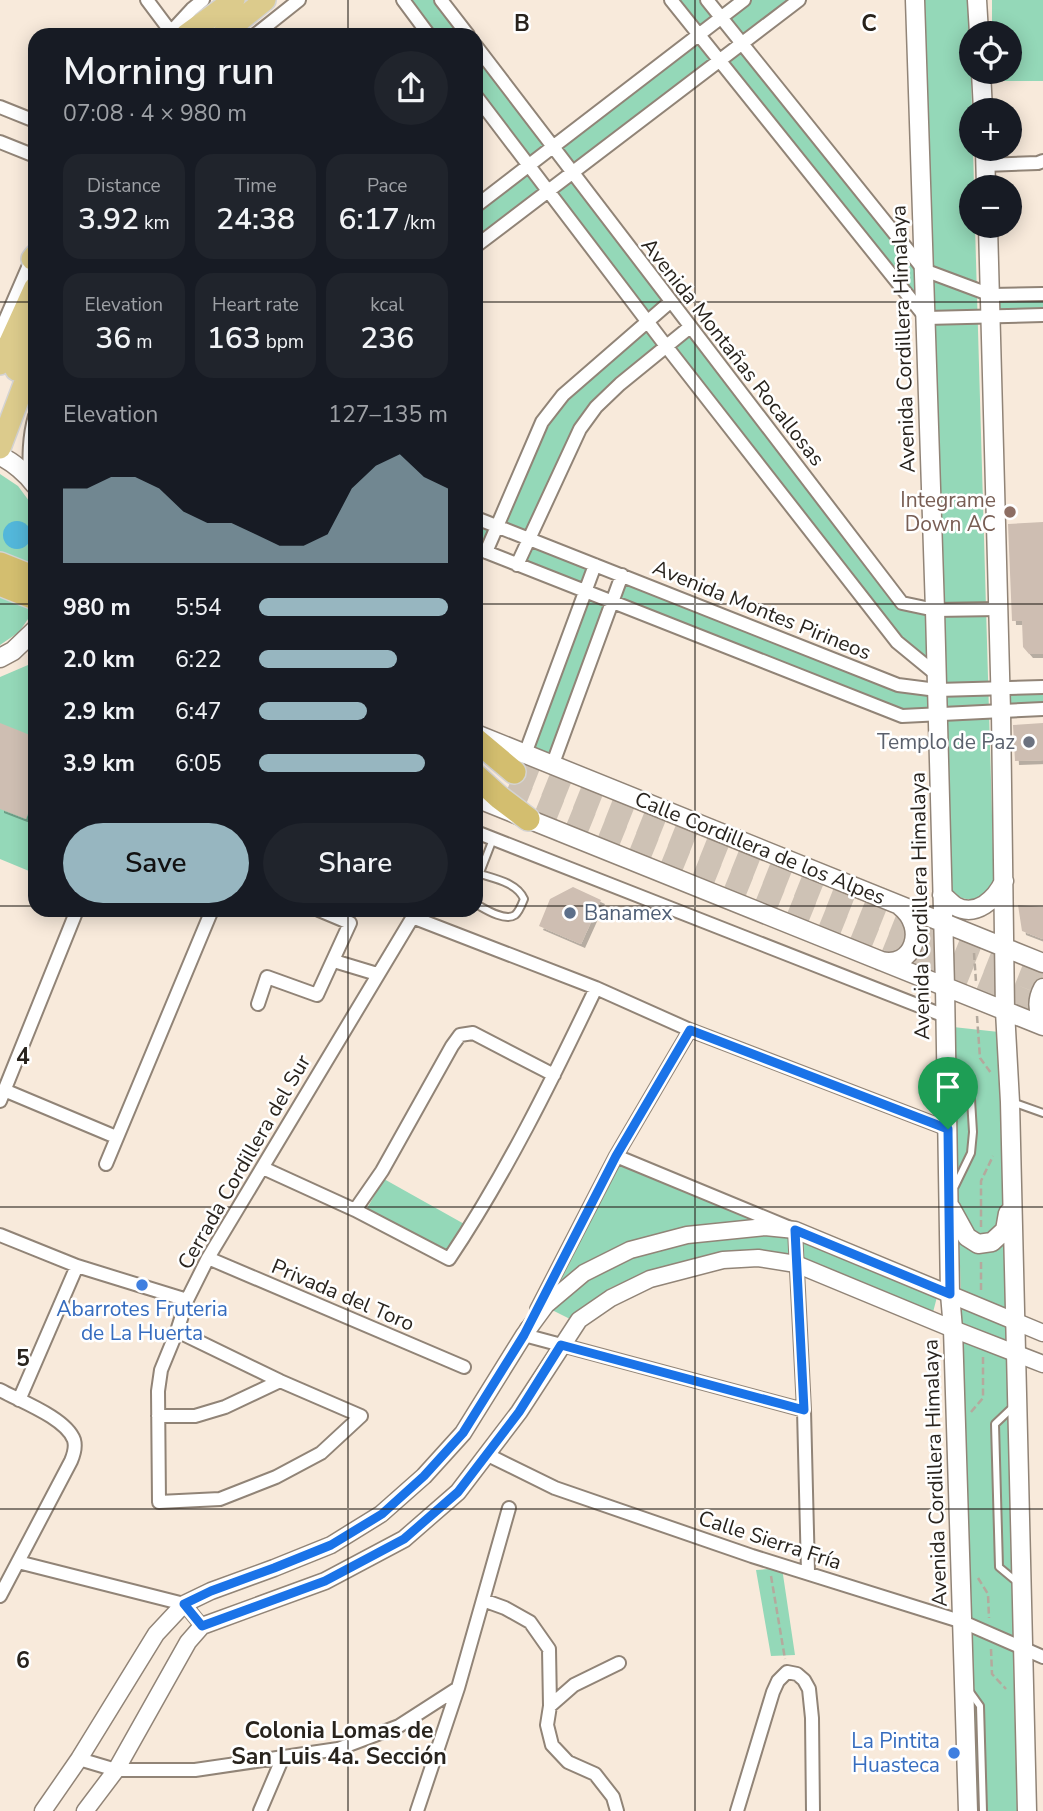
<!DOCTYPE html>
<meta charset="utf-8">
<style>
:root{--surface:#171b24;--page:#20242c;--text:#f1f3f6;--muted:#9ea1a6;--accent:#97b6c0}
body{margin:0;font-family:"Nunito Sans",sans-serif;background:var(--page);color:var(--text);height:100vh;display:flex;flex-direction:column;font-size:26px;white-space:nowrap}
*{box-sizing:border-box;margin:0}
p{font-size:23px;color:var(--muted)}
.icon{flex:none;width:38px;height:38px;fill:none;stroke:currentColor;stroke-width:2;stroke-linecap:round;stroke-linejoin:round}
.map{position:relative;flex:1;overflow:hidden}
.sheet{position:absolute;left:28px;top:28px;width:455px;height:889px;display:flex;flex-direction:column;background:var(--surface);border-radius:21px;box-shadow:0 4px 18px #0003}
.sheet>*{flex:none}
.fabs{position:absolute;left:959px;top:21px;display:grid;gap:14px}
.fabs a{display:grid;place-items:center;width:63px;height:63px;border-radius:50%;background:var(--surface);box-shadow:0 4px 18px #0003;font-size:35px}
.pin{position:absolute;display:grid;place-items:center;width:60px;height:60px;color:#fff;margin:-72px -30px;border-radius:50% 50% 50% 0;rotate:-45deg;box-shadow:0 0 7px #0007}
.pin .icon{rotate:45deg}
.round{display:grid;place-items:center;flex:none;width:74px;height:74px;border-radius:37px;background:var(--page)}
.summary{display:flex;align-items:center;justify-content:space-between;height:119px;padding:0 35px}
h1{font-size:38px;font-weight:600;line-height:52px}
.figures{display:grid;grid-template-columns:repeat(3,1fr);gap:10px;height:119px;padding:7px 35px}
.figures div{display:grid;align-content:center;border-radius:18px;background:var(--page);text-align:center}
.figures b{font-size:30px;font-weight:600}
.figures small{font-size:19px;font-weight:400}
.figures p{font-size:19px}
.chart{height:196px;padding:14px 35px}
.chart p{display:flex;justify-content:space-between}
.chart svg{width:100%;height:126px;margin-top:7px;fill:var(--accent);opacity:.7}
.primary-button{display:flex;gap:14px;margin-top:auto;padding:14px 35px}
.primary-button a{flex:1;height:80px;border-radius:42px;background:var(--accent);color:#111;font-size:28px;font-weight:600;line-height:80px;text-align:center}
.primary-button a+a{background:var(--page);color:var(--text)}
ul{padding:0 35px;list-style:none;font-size:23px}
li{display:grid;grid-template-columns:112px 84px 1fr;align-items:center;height:52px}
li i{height:18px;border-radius:9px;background:var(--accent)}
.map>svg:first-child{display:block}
.green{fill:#94d8b8;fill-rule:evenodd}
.water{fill:#53b7da}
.building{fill:#cebeb2;filter:url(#shadow)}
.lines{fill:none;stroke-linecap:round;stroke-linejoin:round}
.motorway-tunnel{stroke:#cec2b5;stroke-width:23;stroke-dasharray:23 11;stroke-linecap:butt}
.service-casing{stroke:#918477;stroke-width:10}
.minor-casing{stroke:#918477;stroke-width:16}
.tertiary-casing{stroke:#918477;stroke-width:19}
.secondary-casing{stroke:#918477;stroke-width:21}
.trunk-casing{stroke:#d4d3d2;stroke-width:24}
.motorway-casing{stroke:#d4d3d2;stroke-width:26}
.path{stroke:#b4a99d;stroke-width:2.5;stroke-dasharray:7 3.5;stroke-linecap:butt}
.service{stroke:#fff;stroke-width:6}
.minor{stroke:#fff;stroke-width:12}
.tertiary{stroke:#fff;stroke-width:16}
.secondary{stroke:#fff;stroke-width:18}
.trunk{stroke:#dccb8c;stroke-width:21}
.motorway{stroke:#d3be6f;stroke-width:23}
.route-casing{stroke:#fff;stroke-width:14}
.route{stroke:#1a73e8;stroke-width:9}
.grid{fill:none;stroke:#28231d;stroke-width:2;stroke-opacity:0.55}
.education-dot{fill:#8d6e63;stroke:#fff;stroke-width:2.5}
.worship-dot{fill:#6b7280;stroke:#fff;stroke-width:2.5}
.service-dot{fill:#5c6f8a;stroke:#fff;stroke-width:2.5}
.shop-dot{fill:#3f7fe0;stroke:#fff;stroke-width:2.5}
.labels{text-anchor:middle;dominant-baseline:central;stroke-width:5;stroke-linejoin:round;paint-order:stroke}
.street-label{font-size:21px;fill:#28231d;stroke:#fff}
.education-label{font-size:21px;fill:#785e54;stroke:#fff;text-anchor:end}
.worship-label{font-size:21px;fill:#5b616d;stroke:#fff;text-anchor:end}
.service-label{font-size:21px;fill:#4e5e75;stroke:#fff;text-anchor:start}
.shop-label{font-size:21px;fill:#366cbe;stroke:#fff}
.neighbourhood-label{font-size:23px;font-weight:bold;fill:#28231d;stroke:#fff}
.grid-label{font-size:23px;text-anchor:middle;font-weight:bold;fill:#28231d;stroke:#fff;stroke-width:5;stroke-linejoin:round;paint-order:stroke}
</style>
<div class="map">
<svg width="1043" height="1811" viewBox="0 0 1043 1811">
<defs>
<filter id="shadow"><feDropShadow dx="4" dy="4" stdDeviation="0" flood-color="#0004"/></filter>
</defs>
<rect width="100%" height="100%" fill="#f8eadb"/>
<!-- green -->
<path class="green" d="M403 0H441L468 35H429Z
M671 0H707L721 18 744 0H799L742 43 924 270 926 318 719 61 573 173 670 302 648 322 665 345 690 327 902 603 935 610 936 674 897 642 666 346 596 407 529 539 595 565 585 591 612 603 622 575 898 685 937 690V714L902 716 612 603 552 766 525 754 585 592 517 565 529 539 497 526 486 552 476 548V518L496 526 542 422 647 322 548 191 476 246V206L529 166 476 96V46L553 147 698 35ZM721 18 741 44 719 61 699 35ZM553 147 572 172 548 190 529 166Z
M921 0H969L972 110 971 149H973L974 187H971V226H975L994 885C977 902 966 904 947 889Z
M992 0H1043V81H993V72H1010V33H992Z
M1043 294V315L991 316V295Z
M0 474 18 486 35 509V609L19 632 0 645Z
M35 662V856L29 871 0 859V677Z
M1043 687V709L1001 711 1000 688Z
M953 1027 999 1032 1017 1811H976Z
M619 1160 937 1297 932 1316 791 1258 649 1272 610 1288 579 1310 570 1319 542 1305Z
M384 1179 466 1225 446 1254 366 1210Z
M782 1568 795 1655 771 1656 756 1570Z"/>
<!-- water -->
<path class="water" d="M3 535a14 14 0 1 1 28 0a14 14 0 1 1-28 0Z"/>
<!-- building -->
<path class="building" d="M1043 522V654H1029L1023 647 1022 621H1012L1008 524Z
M0 723 35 737V795L26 819 0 809Z
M1043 723V760L1015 761 1013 725Z
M573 887 601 900 581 944 539 926 550 899Z
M1018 905 1043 907V939L1022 931Z"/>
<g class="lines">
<!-- motorway-tunnel -->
<path class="motorway-tunnel" d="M514 772 1043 983
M507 790 1043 1008"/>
<!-- service casing -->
<g class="service-casing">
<path id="service" d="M476 883 493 839
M476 904C485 909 505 922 515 915 519 912 522 904 524 899 517 883 496 879 480 874
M952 1061 970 1083 973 1132 971 1153 955 1186
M1012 1102 1043 1113
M1014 1406 995 1424 999 1567 1017 1582
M970 1692 980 1706 983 1811"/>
</g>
<!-- minor casing -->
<g class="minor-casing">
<path id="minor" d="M147 0 171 32
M403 0 429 35
M441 0 468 35
M671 0 926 318 1043 315
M707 0 924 270 991 295 1043 294
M168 35 192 9 203 0
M255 35 299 0
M476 46 902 603 935 610 998 609
M476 96 666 346 897 642 936 674
M0 107 35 121
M0 142 35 156
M985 165 1038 163 1043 161
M476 206 744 0
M476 246 799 0
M0 332 33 256
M30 479C29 457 29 437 35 416
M476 518 898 685 937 690 1043 687
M476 548 902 716 1043 709
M486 552 542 422 563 395 670 302
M517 565 580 429 596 407 620 384 690 327
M525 754 595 565
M552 766 622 575
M476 832 945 1016
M412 917 596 988 690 1030 948 1129
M334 961 377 974
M258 1004 267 977 317 995 350 923 319 910
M4 1090 116 1137
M0 1101 77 910
M616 1156 795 1230 804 1410 808 1572
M106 1164 212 910
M263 1168 355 1210 449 1259C506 1174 552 1080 596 988
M355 1210 382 1171 452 1046 460 1035 473 1033 554 1075
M0 1235 77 1266 187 1300
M208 1258 464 1367
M537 1309 616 1156 690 1030
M527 1328 524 1335 804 1410
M177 1331 280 1381 361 1416 321 1453 276 1477 220 1499 159 1502 158 1391 161 1370 177 1331 187 1300 208 1258 417 910
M0 1390C20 1401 66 1418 74 1440 76 1447 74 1454 71 1461L0 1596
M19 1400 77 1266
M158 1416H195L225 1407 280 1381
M488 1455 555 1488 752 1556 963 1622 1043 1657
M18 1562 184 1604 202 1626
M483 1600 505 1608 530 1622 549 1649 550 1706 547 1725 552 1745 568 1762 595 1774 613 1797 617 1811
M550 1706 574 1685 619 1663
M79 1759 116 1770H195L338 1749 399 1726 458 1688
M260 1811 283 1757
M417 1811 458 1688 509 1508
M737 1811 773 1692 778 1681 787 1672 797 1674 804 1680 809 1689 812 1718 813 1811"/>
</g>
<!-- tertiary casing -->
<g class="tertiary-casing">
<path id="tertiary" d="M43 1811 79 1759 156 1634 184 1604 211 1591 274 1568 331 1545 381 1514 424 1476 463 1433 524 1335 546 1305 584 1273 630 1250 687 1235 765 1227 795 1230 1043 1333
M85 1811 116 1770 188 1642 202 1626 325 1581 404 1539 458 1492 519 1412 579 1320 611 1298 650 1279 723 1260 758 1258 796 1264 953 1329 1043 1364"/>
</g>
<!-- secondary casing -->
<g class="secondary-casing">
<path id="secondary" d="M915 0 935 610 945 987 950 1294 953 1329 968 1811
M977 0 979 33
M981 72 983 110
M985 149 986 187
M988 226 1001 711 1005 1011 1010 1102 1027 1811
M0 456C13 462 27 474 35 485
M0 658 13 651 35 630
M476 734 1043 963
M476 798 1043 1026
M942 895C946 898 951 903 955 906 976 918 996 899 1004 881
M881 961C913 969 928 928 900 906
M1043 988C1037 999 1037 1010 1043 1021
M951 1208 967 1237 978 1244 992 1242 1005 1230 1008 1213"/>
</g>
<!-- trunk casing -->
<g class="trunk-casing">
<path id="trunk" d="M186 35 234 0
M222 35 265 0
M32 259 35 255
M0 364 35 287
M16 370 35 323
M0 448 35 355"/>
</g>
<!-- motorway casing -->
<g class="motorway-casing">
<path id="motorway" d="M0 564 35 578
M0 584 35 598
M476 740 514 772
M476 776 499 797 528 819"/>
</g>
<!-- path -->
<path class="path" d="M974 953 976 982
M977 1016 980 1058 991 1073
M981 1227V1181L993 1156
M981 1262V1290
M971 1412 983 1398V1356
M771 1576 785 1659
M978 1578 988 1594 989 1618
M991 1649 992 1674 1006 1689"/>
<!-- service -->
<use href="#service" class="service"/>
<!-- minor -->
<use href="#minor" class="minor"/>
<!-- tertiary -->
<use href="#tertiary" class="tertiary"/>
<!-- secondary -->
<use href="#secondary" class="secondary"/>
<!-- trunk -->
<use href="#trunk" class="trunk"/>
<!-- motorway -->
<use href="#motorway" class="motorway"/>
</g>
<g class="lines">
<!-- route casing -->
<g class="route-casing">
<path id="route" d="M690 1030 948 1129 950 1294 795 1230 804 1410 561 1345 519 1412 458 1492 404 1539 325 1581 202 1626 184 1604 211 1591 274 1568 331 1545 382 1514 424 1476 463 1433 524 1335 616 1156Z"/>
</g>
<!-- route -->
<use href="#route" class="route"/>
</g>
<!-- grid -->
<path class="grid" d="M348 0V35M695 0V1811M0 302H35M476 302H1043M0 604H35M476 604H1043M0 906H35M476 906H1043M348 910V1811M0 1207H1043M0 1509H1043"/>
<!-- markers -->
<circle class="education-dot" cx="1010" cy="512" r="7"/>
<circle class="worship-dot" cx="1029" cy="742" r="7"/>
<circle class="service-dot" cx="570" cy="913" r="7"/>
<g class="shop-dot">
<circle cx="142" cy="1285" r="7"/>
<circle cx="954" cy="1753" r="7"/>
</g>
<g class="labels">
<!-- street labels -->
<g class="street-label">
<text transform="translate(903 339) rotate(-92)">Avenida Cordillera Himalaya</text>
<text transform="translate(733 352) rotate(52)">Avenida Montañas Rocallosas</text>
<text transform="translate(762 610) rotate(22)">Avenida Montes Pirineos</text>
<text transform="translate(760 848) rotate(22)">Calle Cordillera de los Alpes</text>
<text transform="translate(920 906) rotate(-91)">Avenida Cordillera Himalaya</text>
<text transform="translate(244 1162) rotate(-60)">Cerrada Cordillera del Sur</text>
<text transform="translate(343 1295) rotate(23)">Privada del Toro</text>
<text transform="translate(935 1473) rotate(-92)">Avenida Cordillera Himalaya</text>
<text transform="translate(770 1540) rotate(18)">Calle Sierra Fría</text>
</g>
<!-- education labels -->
<g class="education-label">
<text x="996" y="500">Integrame<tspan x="996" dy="24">Down AC</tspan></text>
</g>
<!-- worship labels -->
<g class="worship-label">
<text x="1015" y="742">Templo de Paz</text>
</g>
<!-- service labels -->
<g class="service-label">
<text x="584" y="913">Banamex</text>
</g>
<!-- shop labels -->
<g class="shop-label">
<text x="142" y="1309">Abarrotes Fruteria<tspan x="142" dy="24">de La Huerta</tspan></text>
<text x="940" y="1741" text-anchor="end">La Pintita<tspan x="940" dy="24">Huasteca</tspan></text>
</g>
<!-- neighbourhood labels -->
<g class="neighbourhood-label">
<text x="339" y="1730">Colonia Lomas de<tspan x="339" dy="26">San Luis 4a. Sección</tspan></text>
</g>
</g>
<g class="grid-label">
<text x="522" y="31">B</text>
<text x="869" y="31">C</text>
<text x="23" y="1064">4</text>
<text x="23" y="1366">5</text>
<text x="23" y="1668">6</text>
</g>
</svg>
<div class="fabs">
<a><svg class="icon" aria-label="locate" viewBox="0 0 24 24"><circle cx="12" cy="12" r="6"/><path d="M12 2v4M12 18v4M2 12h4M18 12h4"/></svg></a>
<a>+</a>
<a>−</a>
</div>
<div class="pin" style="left:948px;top:1129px;background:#1e9e55"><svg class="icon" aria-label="arrive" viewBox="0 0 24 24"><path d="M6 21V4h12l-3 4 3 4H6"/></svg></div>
<section class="sheet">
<div class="summary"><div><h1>Morning run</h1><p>07:08 · 4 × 980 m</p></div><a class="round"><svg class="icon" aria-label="share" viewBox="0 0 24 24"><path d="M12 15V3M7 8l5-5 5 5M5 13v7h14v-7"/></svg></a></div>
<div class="figures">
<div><p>Distance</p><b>3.92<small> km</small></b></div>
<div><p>Time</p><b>24:38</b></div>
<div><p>Pace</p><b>6:17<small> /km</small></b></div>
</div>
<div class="figures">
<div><p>Elevation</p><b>36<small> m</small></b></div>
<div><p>Heart rate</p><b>163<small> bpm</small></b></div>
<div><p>kcal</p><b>236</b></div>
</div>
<div class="chart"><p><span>Elevation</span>127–135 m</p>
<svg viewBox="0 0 160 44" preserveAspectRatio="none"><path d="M0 44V18L10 18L20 14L30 14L40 18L50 26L60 30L70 30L80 34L90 38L100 38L110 34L120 18L130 10L140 6L150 14L160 18V44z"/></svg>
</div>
<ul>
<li><b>980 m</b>5:54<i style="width:100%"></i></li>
<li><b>2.0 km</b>6:22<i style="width:73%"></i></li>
<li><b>2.9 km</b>6:47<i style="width:57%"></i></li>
<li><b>3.9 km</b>6:05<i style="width:88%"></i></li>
</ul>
<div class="primary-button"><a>Save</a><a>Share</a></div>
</section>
</div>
